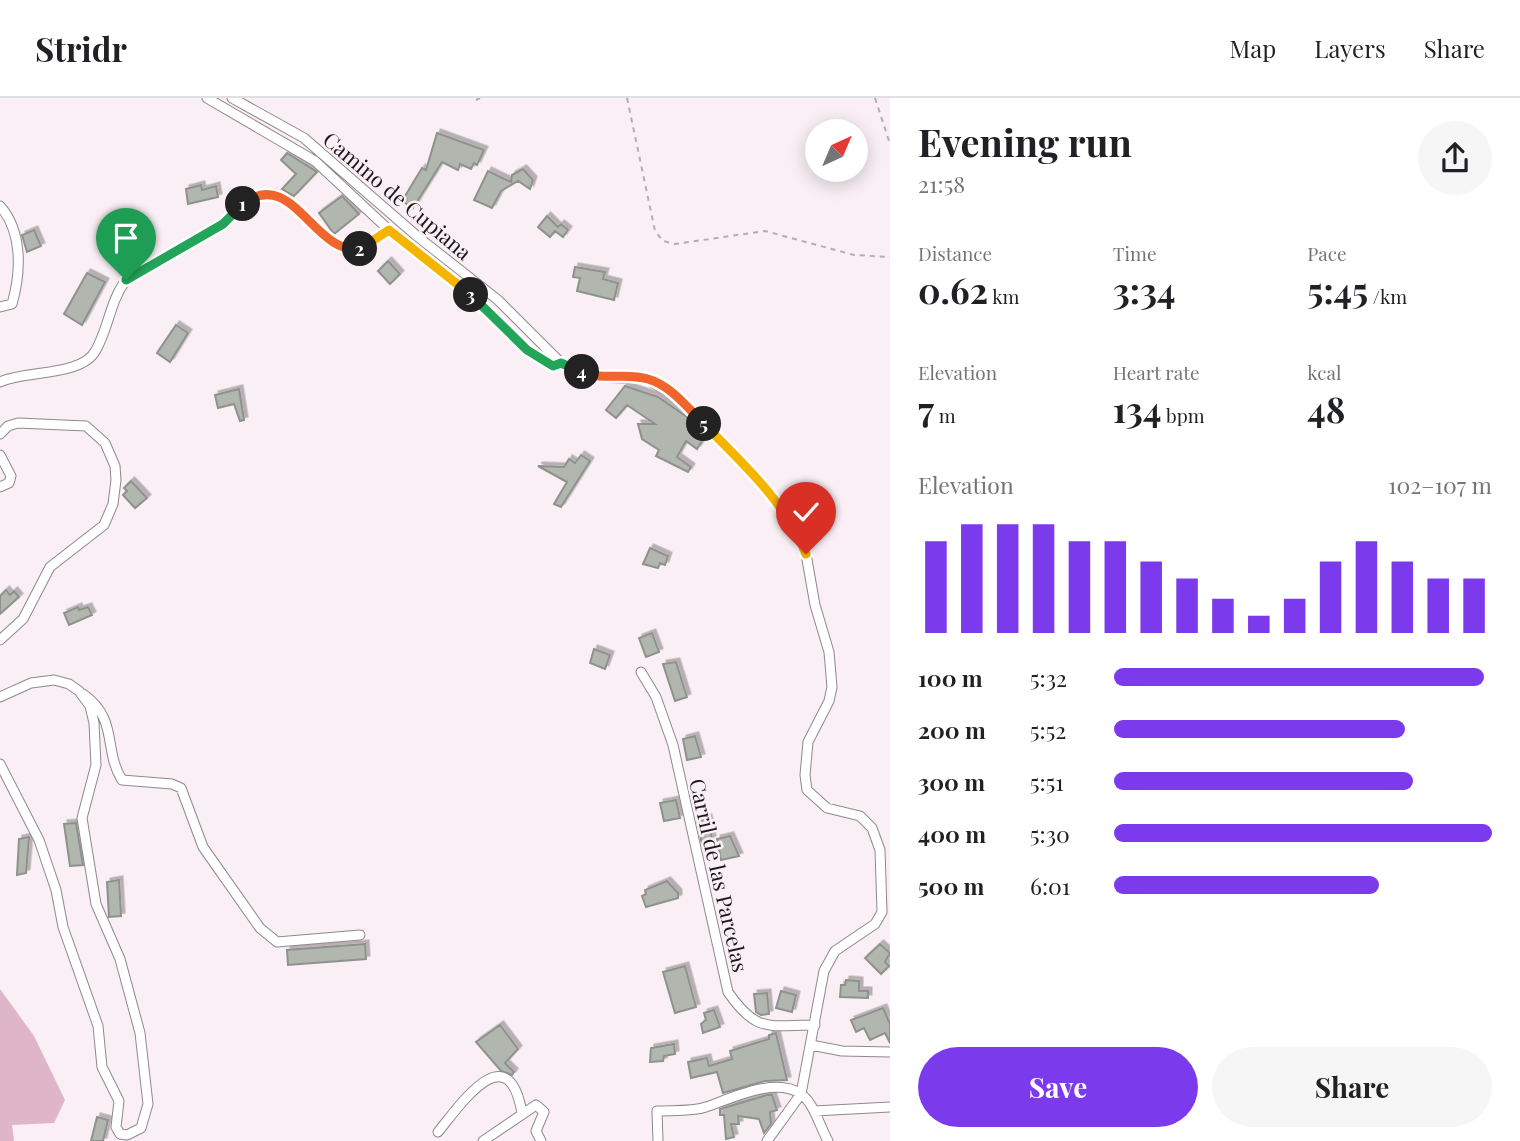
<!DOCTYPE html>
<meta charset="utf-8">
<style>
:root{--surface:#fff;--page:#f6f6f6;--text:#202124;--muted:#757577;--line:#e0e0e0;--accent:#7c3aed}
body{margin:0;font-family:"Playfair Display",serif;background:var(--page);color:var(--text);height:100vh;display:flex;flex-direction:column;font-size:26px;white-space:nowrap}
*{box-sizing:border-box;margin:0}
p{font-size:23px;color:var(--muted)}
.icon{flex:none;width:38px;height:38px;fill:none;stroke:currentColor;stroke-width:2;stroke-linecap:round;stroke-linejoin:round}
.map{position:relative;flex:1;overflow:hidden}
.details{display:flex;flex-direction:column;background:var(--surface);width:630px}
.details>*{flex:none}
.needle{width:46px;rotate:44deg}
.fabs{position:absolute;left:805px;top:21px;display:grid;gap:14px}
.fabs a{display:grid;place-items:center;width:63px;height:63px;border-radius:50%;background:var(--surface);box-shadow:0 4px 18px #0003;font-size:35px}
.pin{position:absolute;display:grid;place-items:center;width:60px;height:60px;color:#fff;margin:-72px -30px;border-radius:50% 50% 50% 0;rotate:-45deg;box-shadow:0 0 7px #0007}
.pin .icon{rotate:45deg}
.km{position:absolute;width:35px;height:35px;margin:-18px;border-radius:50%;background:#222;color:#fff;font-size:19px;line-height:35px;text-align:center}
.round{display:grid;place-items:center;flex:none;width:74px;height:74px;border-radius:37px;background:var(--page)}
.overview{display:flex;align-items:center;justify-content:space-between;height:119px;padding:0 28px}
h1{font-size:38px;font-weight:700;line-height:52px}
.figures{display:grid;grid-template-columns:repeat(3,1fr);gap:10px;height:119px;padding:7px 28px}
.figures div{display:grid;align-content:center}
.figures b{font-size:35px;font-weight:700}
.figures small{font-size:19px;font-weight:400}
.figures p{font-size:19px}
.chart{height:196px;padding:14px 28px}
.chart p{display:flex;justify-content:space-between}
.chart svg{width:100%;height:126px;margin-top:7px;stroke:var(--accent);stroke-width:6}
.cta{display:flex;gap:14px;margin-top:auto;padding:14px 28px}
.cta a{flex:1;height:80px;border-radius:42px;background:var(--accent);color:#fff;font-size:28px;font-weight:700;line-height:80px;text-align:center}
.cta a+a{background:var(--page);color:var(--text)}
ul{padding:0 28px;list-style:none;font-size:23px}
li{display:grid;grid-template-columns:112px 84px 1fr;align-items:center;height:52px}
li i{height:18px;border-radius:9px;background:var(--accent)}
header{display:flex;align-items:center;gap:42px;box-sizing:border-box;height:98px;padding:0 35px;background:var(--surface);border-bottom:2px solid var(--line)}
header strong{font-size:33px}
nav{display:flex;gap:38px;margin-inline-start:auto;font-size:24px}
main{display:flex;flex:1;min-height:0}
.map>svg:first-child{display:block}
.green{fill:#dfb5c9}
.building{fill:#b1b6af;stroke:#8e928c;stroke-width:2;filter:url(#shadow)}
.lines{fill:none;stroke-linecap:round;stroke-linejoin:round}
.street-casing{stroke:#90888c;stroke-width:11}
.path{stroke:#b4acb0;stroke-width:2;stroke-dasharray:5 5;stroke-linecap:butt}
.street{stroke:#fff;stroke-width:9}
.split-1-casing{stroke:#fff;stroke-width:14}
.split-2-casing{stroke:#fff;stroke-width:14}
.split-3-casing{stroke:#fff;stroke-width:14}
.split-4-casing{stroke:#fff;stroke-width:14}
.split-5-casing{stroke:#fff;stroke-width:14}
.split-6-casing{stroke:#fff;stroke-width:14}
.split-1{stroke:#22a559;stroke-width:9}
.split-2{stroke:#f0652b;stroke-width:9}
.split-3{stroke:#f5b400;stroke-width:9}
.split-4{stroke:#22a559;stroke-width:9}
.split-5{stroke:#f0652b;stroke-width:9}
.split-6{stroke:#f5b400;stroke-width:9}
.labels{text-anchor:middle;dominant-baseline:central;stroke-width:5;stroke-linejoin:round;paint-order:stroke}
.street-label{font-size:21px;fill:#1c181a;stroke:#f9eff4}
</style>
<header>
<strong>Stridr</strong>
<nav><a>Map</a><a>Layers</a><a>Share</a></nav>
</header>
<main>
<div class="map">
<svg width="890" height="1043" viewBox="0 0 890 1043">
<defs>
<filter id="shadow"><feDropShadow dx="3.5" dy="-3.5" stdDeviation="0" flood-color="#0004"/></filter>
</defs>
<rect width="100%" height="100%" fill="#f9eff4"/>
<!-- green -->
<path class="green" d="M0 891 34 938 65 1002 54 1025 12 1027 14 1043H0Z"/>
<!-- building -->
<path class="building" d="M437 35 484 52 477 67 474 65 471 71 460 66 458 72 442 64 413 110 402 103 422 70 426 72Z
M287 55 317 74 294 98 282 91 296 76 281 62Z
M523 71 533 82 530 91 518 83 501 93 492 110 474 102 488 73 511 84 512 77Z
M201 87 202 92 216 88 218 99 188 106 186 91Z
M342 98 359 116 334 136 319 115Z
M547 118 558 129 561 126 568 132 563 139 555 133 550 139 538 129Z
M34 132 41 148 27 154 22 137Z
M388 163 400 176 390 186 378 173Z
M575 169 605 174 603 181 618 185 614 202 577 193 580 180 573 179Z
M87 175 105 184 82 227 64 216Z
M176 227 188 235 170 264 157 255Z
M625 288 658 299 687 319 694 326 691 330 704 340 697 351 686 343 677 359 691 369 688 374 656 358 659 352 642 341 638 326H655L627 307 616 320 606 312Z
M239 291 244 322 240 323 234 306 218 310 215 297Z
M581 357 590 363 561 409 554 406 567 384 538 368 564 369 569 361 575 365Z
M131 383 147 400 135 410 123 397 127 393 124 390Z
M650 450 668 458 665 467 660 465 658 470 643 466Z
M6 492 10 497 14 493 19 499 0 516V498Z
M78 509 79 512 88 509 92 517 69 527 64 515Z
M652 535 659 554 646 559 639 540Z
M594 551 610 557 605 571 590 565Z
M676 564 687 599 675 603 663 566Z
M695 638 701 659 687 662 683 641Z
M676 702 680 720 664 723 660 705Z
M708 720 712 741 702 746 697 723Z
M76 725 83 767 70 768 64 726Z
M730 738 739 758 721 762 717 741Z
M29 739 26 775 17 777 19 741Z
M119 782 121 818 109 819 107 784Z
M667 783 678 795V800L646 809 642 798 646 796 645 792Z
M365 846 366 861 288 867 287 852Z
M880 846 890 855 885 864 889 868 881 876 865 860Z
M685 868 696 909 675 915 663 874Z
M846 882 859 883V893H868V900L840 899 841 887H845Z
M781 893 796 897 792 914 776 910Z
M767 895 769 916 761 917 756 914 754 896Z
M883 910 890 926V945L885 935 870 942 864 930 856 934 851 922Z
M714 912 720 929 703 935 701 926 706 922 704 915Z
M500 927 518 951 505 965 514 974 512 977 501 973 476 944Z
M776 935 787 982 765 983 723 995 717 974 691 980 688 964 707 960 709 968 732 961 730 953 769 941V937Z
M674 946 675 956 664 958 663 963 650 964 651 950Z
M767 997H772L777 1012 770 1014 771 1026 764 1035 759 1021 738 1018 739 1026H731L734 1039 726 1041 724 1017H720V1011Z
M97 1019 108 1022 103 1043H91Z"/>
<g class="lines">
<!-- street casing -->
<g class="street-casing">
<path id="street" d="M207 0 315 63 389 132 485 209 527 252 553 268 561 265
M232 0 304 40 418 139 498 202 561 265 593 279 647 281 676 298 771 396 795 427 806 456 815 507 829 554 832 589 829 603 808 644 805 677 807 692 827 710 860 718 872 730 880 752 882 814 875 826 835 853 824 873 801 996 767 1043
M0 108C23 134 21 175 12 206L0 209
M0 284C25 272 82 279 96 252 109 229 110 203 126 182L223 126 250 101 261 97 275 96 288 102 329 142 346 152 360 151 389 132
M0 336 8 328 18 325 86 328 105 345 115 368 116 382 113 406 104 427 50 469 23 521 0 542
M0 357 11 378 9 385 0 389
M641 574 656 599 673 647 728 894C757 936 769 927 815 927
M83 596C119 621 103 652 122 682L172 686 181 690 203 749 260 830 277 844 360 837
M0 599 31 585 54 582 69 586 79 593 90 608 94 625 96 667 82 720 96 806 120 861 140 935 148 1006 141 1030 127 1037 120 1036 116 1029 119 1003 102 969 98 928 63 829 56 792 39 742 0 666
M811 947 842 953 890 954
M814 1013 890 1009
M438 1034C461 1006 508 936 522 1015
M483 1043 536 1007 544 1014 536 1033 541 1043
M658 1043 657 1013C672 1012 691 1014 706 1009 730 1001 775 978 801 996 814 1005 820 1029 828 1043"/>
</g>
<!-- path -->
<path class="path" d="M627 0 655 133 663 143 675 146 765 133 854 157 890 159
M875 0 890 46
M476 2 480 0"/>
<!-- street -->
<use href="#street" class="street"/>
</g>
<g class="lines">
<!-- split-1 casing -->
<g class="split-1-casing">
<path id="split-1" d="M126 182 223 126 243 106"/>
</g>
<!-- split-2 casing -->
<g class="split-2-casing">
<path id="split-2" d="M243 106C292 68 314 157 360 151"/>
</g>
<!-- split-3 casing -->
<g class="split-3-casing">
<path id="split-3" d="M360 151 389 132 471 197"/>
</g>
<!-- split-4 casing -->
<g class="split-4-casing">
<path id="split-4" d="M471 197 527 252 553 268 561 265 582 274"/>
</g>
<!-- split-5 casing -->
<g class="split-5-casing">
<path id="split-5" d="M582 274C603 283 626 274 648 281 670 287 688 310 704 326"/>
</g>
<!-- split-6 casing -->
<g class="split-6-casing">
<path id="split-6" d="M704 326C743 366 785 403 806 456"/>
</g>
<!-- split-1 -->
<use href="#split-1" class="split-1"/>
<!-- split-2 -->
<use href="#split-2" class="split-2"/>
<!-- split-3 -->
<use href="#split-3" class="split-3"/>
<!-- split-4 -->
<use href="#split-4" class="split-4"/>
<!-- split-5 -->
<use href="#split-5" class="split-5"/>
<!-- split-6 -->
<use href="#split-6" class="split-6"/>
</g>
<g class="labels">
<!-- street labels -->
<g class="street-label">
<text transform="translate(398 97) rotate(40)">Camino de Cupiana</text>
<text transform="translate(720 777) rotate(77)">Carril de las Parcelas</text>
</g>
</g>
</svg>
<div class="fabs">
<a><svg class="needle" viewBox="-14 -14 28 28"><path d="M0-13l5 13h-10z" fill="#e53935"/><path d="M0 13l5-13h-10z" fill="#757577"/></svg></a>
</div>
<div class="pin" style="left:126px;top:182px;background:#1e9e55"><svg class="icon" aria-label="arrive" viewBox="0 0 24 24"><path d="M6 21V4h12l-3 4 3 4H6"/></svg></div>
<div class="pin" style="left:806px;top:456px;background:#d93025"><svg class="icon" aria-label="check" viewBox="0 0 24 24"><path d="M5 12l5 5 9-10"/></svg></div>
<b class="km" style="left:243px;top:106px">1</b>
<b class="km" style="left:360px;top:151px">2</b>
<b class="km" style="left:471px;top:197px">3</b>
<b class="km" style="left:582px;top:274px">4</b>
<b class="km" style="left:704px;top:326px">5</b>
</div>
<section class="details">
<div class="overview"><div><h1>Evening run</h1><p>21:58</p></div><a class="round"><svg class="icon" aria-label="share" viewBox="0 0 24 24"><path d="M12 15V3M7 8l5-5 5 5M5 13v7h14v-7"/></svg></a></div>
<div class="figures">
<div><p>Distance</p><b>0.62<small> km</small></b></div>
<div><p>Time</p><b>3:34</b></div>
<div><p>Pace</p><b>5:45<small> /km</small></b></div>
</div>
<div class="figures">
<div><p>Elevation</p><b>7<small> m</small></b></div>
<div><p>Heart rate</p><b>134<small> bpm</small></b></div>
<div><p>kcal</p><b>48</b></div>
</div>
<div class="chart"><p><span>Elevation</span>102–107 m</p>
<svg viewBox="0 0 160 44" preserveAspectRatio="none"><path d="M5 44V12M15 44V6M25 44V6M35 44V6M45 44V12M55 44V12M65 44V19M75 44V25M85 44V32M95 44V38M105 44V32M115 44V19M125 44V12M135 44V19M145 44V25M155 44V25"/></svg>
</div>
<ul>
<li><b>100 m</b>5:32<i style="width:98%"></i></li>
<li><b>200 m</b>5:52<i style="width:77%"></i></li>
<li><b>300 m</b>5:51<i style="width:79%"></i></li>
<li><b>400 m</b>5:30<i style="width:100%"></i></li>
<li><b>500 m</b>6:01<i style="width:70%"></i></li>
</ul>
<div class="cta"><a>Save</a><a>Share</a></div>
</section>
</main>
